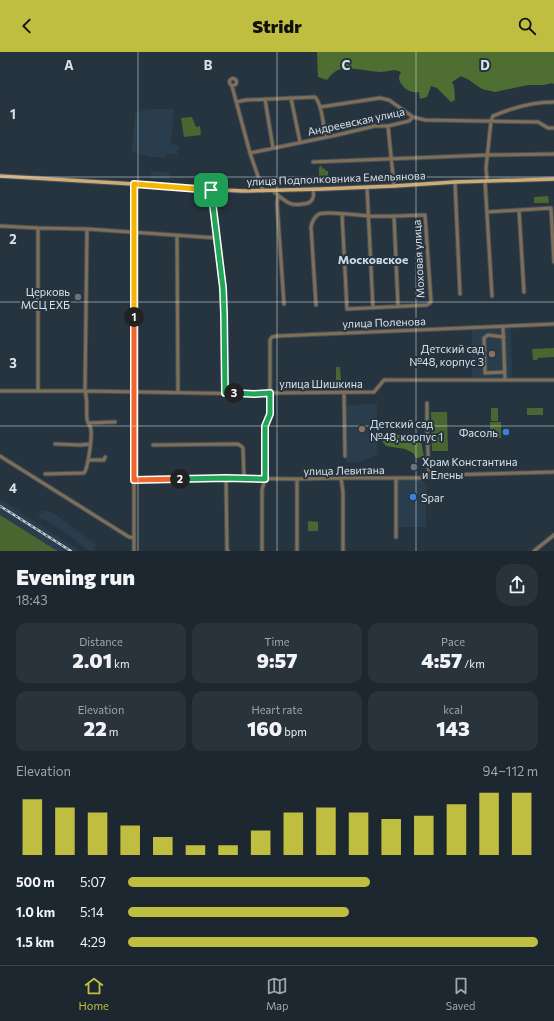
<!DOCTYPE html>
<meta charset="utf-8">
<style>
:root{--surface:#1c272f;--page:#29333b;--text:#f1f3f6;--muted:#a0a5aa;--line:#3a444b;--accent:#c0be40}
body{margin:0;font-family:Commissioner,sans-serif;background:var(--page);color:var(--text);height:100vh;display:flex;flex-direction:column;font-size:15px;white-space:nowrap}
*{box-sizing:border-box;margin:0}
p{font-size:13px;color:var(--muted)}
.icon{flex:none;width:22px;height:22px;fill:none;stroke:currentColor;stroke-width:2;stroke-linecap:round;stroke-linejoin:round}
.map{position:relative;height:499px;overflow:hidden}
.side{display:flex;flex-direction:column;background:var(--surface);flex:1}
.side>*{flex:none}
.pin{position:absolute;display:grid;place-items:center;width:34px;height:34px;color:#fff;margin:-17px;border-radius:8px;box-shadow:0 2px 6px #0006}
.km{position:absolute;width:20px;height:20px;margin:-10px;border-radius:50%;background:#222;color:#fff;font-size:11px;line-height:20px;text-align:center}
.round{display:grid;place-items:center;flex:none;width:42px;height:42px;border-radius:16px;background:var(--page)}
.summary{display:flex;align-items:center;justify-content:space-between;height:68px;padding:0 16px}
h1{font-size:22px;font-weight:800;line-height:30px}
.metrics{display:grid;grid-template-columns:repeat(3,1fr);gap:6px;height:68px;padding:4px 16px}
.metrics div{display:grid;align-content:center;border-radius:10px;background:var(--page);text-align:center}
.metrics b{font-size:20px;font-weight:800}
.metrics small{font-size:11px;font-weight:400}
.metrics p{font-size:11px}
.chart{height:112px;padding:8px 16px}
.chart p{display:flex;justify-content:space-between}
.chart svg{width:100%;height:72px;margin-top:4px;stroke:var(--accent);stroke-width:6}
ul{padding:0 16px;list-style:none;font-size:13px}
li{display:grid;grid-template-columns:64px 48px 1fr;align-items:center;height:30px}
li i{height:10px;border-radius:5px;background:var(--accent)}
header{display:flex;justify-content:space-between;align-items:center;height:52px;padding:0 16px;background:var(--accent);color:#111;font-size:18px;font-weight:800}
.tab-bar{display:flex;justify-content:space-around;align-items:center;height:56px;border-top:1px solid var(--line);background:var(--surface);font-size:11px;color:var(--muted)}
.tab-bar a{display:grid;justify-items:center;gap:2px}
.tab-bar .on{color:var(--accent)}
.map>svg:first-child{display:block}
.built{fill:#2a3d4d}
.green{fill:#4a6631}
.forest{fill:#4f6f32}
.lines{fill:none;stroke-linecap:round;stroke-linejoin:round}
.minor-casing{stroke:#43505a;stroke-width:5}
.major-casing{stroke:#43505a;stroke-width:5.5}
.minor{stroke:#806e56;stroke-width:3}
.major{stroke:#cfaa75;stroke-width:3.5}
.rail-casing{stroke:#c3cbd4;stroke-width:2.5}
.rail{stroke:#26343f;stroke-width:1;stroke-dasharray:3;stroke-linecap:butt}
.split-1-casing{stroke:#fff;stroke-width:8}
.split-2-casing{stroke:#fff;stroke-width:8}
.split-3-casing{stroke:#fff;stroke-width:8}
.split-4-casing{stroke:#fff;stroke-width:8}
.split-1{stroke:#f5b400;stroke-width:5}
.split-2{stroke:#f0652b;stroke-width:5}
.split-3{stroke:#22a559;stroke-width:5}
.split-4{stroke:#22a559;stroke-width:5}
.grid{fill:none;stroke:#d9e1e9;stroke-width:1;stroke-opacity:0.55}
.worship-dot{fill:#6b7280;stroke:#26343f;stroke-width:1.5}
.education-dot{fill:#8d6e63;stroke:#26343f;stroke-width:1.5}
.shop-dot{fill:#3f7fe0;stroke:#26343f;stroke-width:1.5}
.labels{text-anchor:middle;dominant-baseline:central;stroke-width:4;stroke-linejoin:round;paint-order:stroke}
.street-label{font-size:11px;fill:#d9e1e9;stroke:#26343f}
.poi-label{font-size:11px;fill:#d9e1e9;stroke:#26343f;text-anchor:end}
.neighbourhood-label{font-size:12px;font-weight:bold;fill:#c8d9e8;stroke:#26343f}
.grid-label{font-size:13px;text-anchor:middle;font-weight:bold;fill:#d9e1e9;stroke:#26343f;stroke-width:4;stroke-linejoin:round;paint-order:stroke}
</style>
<header><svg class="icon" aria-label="back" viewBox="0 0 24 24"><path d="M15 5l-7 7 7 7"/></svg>Stridr<svg class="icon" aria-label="search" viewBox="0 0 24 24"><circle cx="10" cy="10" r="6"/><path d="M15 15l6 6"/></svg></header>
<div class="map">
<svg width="554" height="499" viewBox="0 0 554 499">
<rect width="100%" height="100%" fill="#26343f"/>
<!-- built -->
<path class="built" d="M149 57H174L171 92 179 94 177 103 167 101 166 105H152L132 100 135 61Z
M151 119 169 120V128L151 127Z
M511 277 512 325 472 326V278Z
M377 352 378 402 360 410H346V353Z
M398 428H424L426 435V475H398Z
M0 447 80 499H56L0 464Z
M43 458 48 459 55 462 84 484 96 493 93 498 96 499 88 498 59 476 44 467 43 468 38 466Z"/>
<!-- green -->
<path class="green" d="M192 65 196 75 200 74 201 83 184 85 181 66Z
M322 114V116L325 117 326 119H328V126H319V115Z
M548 144 549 151H534V145Z
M554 296V305L538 306 537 308H533L532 297Z
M336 315H340L341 328H336Z
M491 356H498V369H491Z
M527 356H543V363H527Z
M431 360H447L448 399H432Z
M490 370H501V386H490Z
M0 463 54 497 58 499H0Z
M308 469 318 470V479H308Z"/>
<!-- forest -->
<path class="forest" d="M317 0H554V32L552 31 544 33H528L495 40 482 37 469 28 461 24 452 30 454 34 455 48 451 50 437 36 431 34 427 45 420 47 419 40C411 42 400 35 399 26 399 24 400 22 401 20 394 16 387 20 380 20 367 19 354 15 342 17 335 18 331 23 327 28L318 25Z
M386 382 404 383 410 387 421 389 424 405 416 406 413 401 405 397 386 394 382 389Z"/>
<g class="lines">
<!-- minor casing -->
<g class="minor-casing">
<path id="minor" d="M229.5 30a3.5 3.5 0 1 1 7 0a3.5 3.5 0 1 1-7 0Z
M232 34 250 101 263 139
M291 46 300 90
M265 47 273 96
M236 50 246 48 315 45C322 52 324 75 325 85
M320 55 380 46 389 48 413 65
M388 74 394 134
M250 101 337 83 375 74H388L409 69 413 65 425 68 538 70 548 76H554
M313 110 487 103 554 102
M487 128 486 116 491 69 493 64C514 55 532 50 554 50
M485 129 492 244
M455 130 460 242
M367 135 373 256
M211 138 223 236 224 262 225 341
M273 139C278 143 283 148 289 151 293 153 297 153 302 152 311 152 315 147 313 138
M278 143 277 151 284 252
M519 158 551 156 554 210
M487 160 519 158 524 240
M394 164 398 254
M0 174 38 176 87 177 217 186
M177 184 178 340
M316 253 311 175C312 170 314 165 319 162 327 159 359 163 369 164 388 165 407 163 425 163L431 249 430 251 427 253 347 257 342 162
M503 275 505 328
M504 285 488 283 484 286 485 321 505 320
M0 339H85L254 342 270 341 374 340 384 328H554
M38 339V176
M344 340 345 404
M427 351V377L429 425
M88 371 115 370
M55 392 81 393 90 392
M153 393 238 392 241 394 243 396 244 426
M0 404 129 485 134 486
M88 408H104L105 405
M45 422 84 421C88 417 92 385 91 378 91 374 87 371 87 367 86 358 88 348 85 339L87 177
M226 426 227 498 228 499
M341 426 343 440V499
M297 427V499
M134 428 205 426 297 427 341 426H421L442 423 554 420
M396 485V426
M134 499V132
M262 499V438L265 427V372L270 362V288L272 285 277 284 554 272
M534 499 554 483"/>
</g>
<!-- major casing -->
<g class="major-casing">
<path id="major" d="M0 124 134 132 178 136 243 139 322 137 394 134 455 130 554 127"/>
</g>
<!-- minor -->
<use href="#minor" class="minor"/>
<!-- major -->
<use href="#major" class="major"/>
<!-- rail casing -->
<g class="rail-casing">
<path id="rail" d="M0 454 71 499"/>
</g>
<!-- rail -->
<use href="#rail" class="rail"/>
</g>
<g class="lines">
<!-- split-1 casing -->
<g class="split-1-casing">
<path id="split-1" d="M134 265V132L211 138"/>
</g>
<!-- split-2 casing -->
<g class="split-2-casing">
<path id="split-2" d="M134 265V428L180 427"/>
</g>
<!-- split-3 casing -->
<g class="split-3-casing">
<path id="split-3" d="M180 427 226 426 265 427V374L270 362V341L254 342 234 341"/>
</g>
<!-- split-4 casing -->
<g class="split-4-casing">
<path id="split-4" d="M211 138 223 236 224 262 225 341H234"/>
</g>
<!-- split-1 -->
<use href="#split-1" class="split-1"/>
<!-- split-2 -->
<use href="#split-2" class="split-2"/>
<!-- split-3 -->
<use href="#split-3" class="split-3"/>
<!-- split-4 -->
<use href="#split-4" class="split-4"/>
</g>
<!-- grid -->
<path class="grid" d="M138 0V499M277 0V499M416 0V499M0 125H554M0 250H554M0 374H554"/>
<!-- markers -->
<g class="worship-dot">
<circle cx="78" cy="245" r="4"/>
<circle cx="414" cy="415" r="4"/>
</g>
<g class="education-dot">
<circle cx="492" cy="302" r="4"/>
<circle cx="362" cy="377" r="4"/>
</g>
<g class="shop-dot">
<circle cx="506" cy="380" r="4"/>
<circle cx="413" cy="445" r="4"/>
</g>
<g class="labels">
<!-- street labels -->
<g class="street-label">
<text transform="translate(356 69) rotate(-12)">Андреевская улица</text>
<text transform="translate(336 126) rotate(-2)">улица Подполковника Емельянова</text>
<text transform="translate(418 207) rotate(-93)">Моховая улица</text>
<text transform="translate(384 270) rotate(-2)">улица Поленова</text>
<text x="321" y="331">улица Шишкина</text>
<text transform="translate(344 418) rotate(-1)">улица Левитана</text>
</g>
<!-- poi labels -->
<g class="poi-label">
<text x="70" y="239">Церковь<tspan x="70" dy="13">МСЦ ЕХБ</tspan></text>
<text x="484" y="296">Детский сад<tspan x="484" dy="13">№48, корпус 3</tspan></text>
<text x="370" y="371" text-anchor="start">Детский сад<tspan x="370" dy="13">№48, корпус 1</tspan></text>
<text x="498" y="380">Фасоль</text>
<text x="422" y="409" text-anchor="start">Храм Константина<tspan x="422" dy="13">и Елены</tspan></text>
<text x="421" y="445" text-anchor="start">Spar</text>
</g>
<!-- neighbourhood labels -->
<g class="neighbourhood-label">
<text x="373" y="207">Московское</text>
</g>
</g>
<g class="grid-label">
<text x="69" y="18">A</text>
<text x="208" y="18">B</text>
<text x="346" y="18">C</text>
<text x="485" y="18">D</text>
<text x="13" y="67">1</text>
<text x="13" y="192">2</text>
<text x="13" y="316">3</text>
<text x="13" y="441">4</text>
</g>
</svg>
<div class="pin" style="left:211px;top:138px;background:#1e9e55"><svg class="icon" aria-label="arrive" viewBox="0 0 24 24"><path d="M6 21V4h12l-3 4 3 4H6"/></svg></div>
<b class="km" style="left:134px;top:265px">1</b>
<b class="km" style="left:180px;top:427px">2</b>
<b class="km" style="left:234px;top:341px">3</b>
</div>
<section class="side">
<div class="summary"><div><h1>Evening run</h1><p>18:43</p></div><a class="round"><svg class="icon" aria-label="share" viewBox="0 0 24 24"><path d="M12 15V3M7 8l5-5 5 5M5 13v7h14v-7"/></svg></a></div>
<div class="metrics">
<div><p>Distance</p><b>2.01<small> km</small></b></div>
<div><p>Time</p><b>9:57</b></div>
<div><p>Pace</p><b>4:57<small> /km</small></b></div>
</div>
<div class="metrics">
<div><p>Elevation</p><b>22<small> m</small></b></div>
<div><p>Heart rate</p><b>160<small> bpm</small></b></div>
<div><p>kcal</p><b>143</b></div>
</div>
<div class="chart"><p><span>Elevation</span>94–112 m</p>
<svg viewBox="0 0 160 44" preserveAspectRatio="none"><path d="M5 44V10M15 44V15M25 44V18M35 44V26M45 44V33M55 44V38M65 44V38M75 44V29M85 44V18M95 44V15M105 44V18M115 44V22M125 44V20M135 44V13M145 44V6M155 44V6"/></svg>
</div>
<ul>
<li><b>500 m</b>5:07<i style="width:59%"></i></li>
<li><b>1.0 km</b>5:14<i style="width:54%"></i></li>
<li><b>1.5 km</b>4:29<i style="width:100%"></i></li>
</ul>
</section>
<nav class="tab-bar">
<a class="on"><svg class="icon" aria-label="home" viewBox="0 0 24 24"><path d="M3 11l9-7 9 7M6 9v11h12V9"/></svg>Home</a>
<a><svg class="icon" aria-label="map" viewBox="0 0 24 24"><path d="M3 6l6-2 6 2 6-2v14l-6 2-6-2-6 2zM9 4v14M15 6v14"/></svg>Map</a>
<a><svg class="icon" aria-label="saved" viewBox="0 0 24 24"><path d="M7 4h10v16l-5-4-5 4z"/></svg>Saved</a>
</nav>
